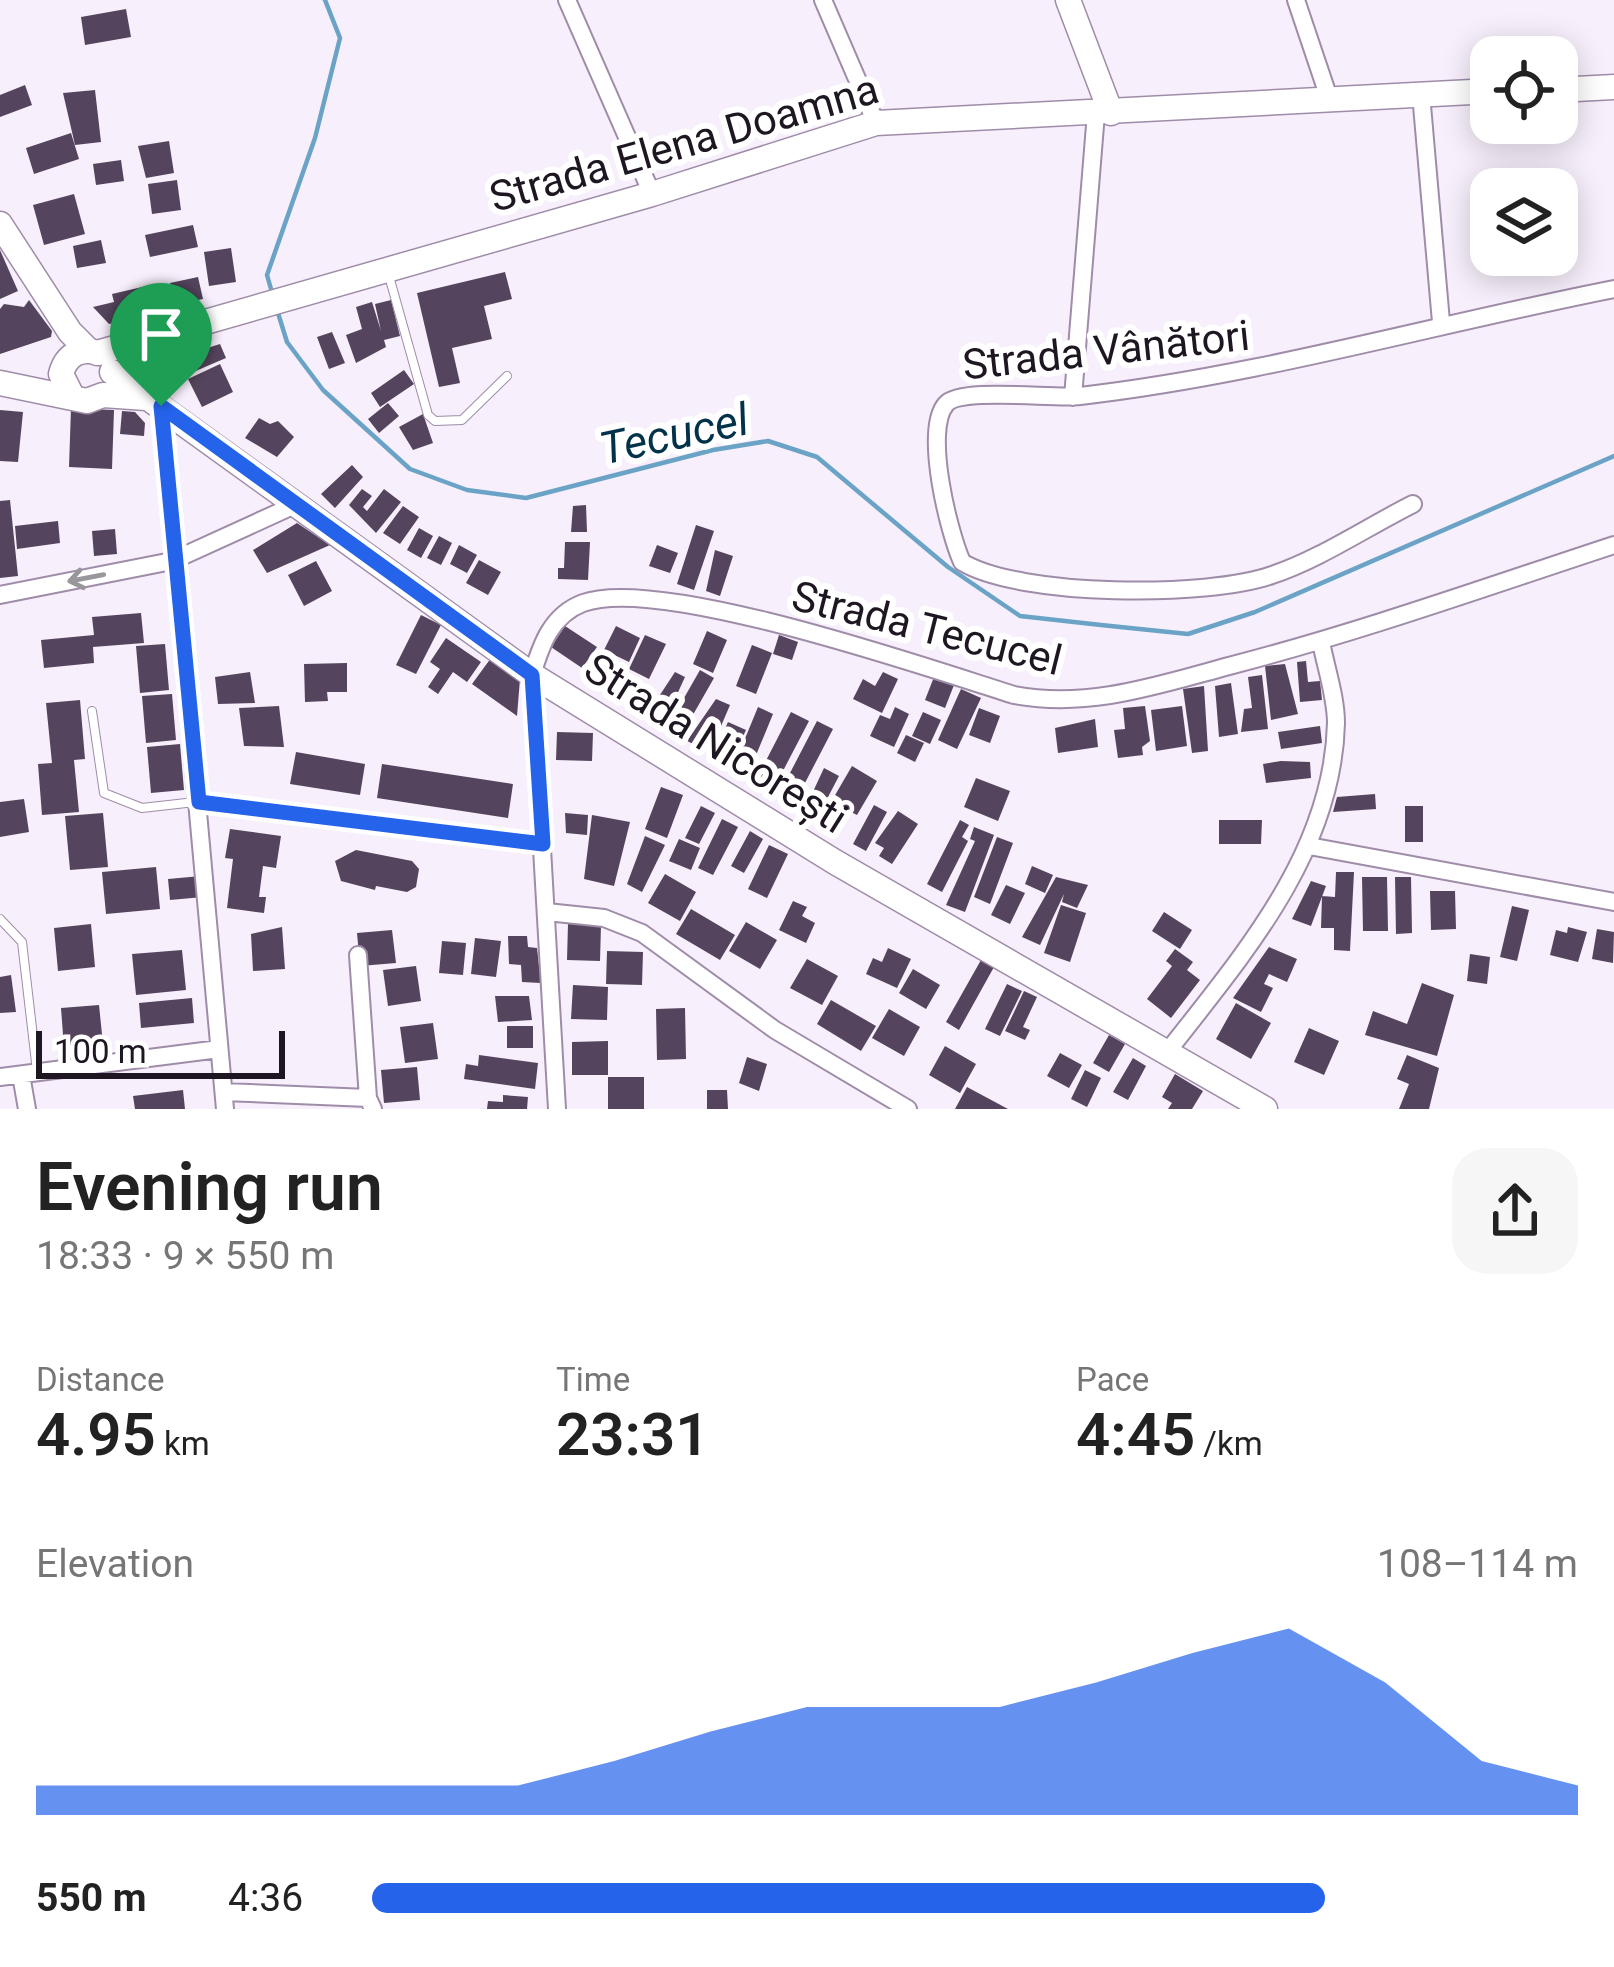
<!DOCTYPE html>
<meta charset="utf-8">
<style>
:root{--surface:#fff;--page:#f6f6f6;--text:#222;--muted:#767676;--accent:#2563eb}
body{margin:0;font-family:Roboto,sans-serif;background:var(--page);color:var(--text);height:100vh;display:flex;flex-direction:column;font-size:45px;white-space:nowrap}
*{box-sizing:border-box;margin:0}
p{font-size:39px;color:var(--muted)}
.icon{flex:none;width:66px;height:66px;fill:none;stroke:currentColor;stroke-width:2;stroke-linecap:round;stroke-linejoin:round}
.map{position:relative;height:1109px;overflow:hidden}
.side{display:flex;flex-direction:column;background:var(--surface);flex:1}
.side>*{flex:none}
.fabs{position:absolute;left:1470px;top:36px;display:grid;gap:24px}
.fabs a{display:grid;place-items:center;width:108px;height:108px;border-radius:24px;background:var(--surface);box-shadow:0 6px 30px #0003;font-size:60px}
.scale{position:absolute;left:36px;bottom:30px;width:249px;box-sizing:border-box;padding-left:12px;border:6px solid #1e1722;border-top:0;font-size:33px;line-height:42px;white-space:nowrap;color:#1e1722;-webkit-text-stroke:9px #fff;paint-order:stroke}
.pin{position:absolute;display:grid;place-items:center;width:102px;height:102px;color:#fff;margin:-123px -51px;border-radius:50% 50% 50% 0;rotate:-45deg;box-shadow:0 0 12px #0007}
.pin .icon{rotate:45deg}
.round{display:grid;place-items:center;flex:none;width:126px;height:126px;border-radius:36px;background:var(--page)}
.summary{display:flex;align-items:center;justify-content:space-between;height:204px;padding:0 36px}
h1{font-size:66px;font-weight:600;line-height:90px}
.stats{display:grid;grid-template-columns:repeat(3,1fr);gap:18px;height:204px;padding:12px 36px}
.stats div{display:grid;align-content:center}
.stats b{font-size:60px;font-weight:600}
.stats small{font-size:33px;font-weight:400}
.stats p{font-size:33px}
.chart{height:336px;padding:24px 36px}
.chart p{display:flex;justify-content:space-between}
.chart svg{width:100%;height:216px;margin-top:12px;fill:var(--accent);opacity:.7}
ul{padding:0 36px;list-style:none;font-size:39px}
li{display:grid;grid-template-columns:192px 144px 1fr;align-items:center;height:90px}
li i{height:30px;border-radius:15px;background:var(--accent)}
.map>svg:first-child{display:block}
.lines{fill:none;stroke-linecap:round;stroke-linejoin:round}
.stream{stroke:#6ba3c6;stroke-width:4.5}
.building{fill:#55445d}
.lane-casing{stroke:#9f8ca9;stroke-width:10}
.street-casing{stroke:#9f8ca9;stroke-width:20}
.secondary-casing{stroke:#9f8ca9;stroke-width:27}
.lane{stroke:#fff;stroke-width:8}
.street{stroke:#fff;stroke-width:16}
.secondary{stroke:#fff;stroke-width:24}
.oneway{stroke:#9a979c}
.route-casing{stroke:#fff;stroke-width:24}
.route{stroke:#2563eb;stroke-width:15}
.labels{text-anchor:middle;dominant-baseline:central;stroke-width:12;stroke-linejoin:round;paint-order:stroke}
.street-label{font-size:42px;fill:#1e1722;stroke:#fff}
.water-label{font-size:45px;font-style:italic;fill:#01324a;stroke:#fff}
</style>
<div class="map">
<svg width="1614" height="1109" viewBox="0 0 1614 1109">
<rect width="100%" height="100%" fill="#f7effb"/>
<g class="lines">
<!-- stream -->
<path class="stream" d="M273 296 267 275 315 138 340 38 325 0
M278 313 287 342 323 390 410 469 467 490 526 498 713 450 768 441 817 457 948 567 1020 616 1101 625 1188 634 1255 612 1614 456"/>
</g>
<!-- building -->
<path class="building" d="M126 9 131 37 85 45 81 17Z
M25 85 32 105 0 117V95Z
M95 90 101 142 75 145 63 93Z
M71 133 79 159 34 174 26 148Z
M169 141 174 173 146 178 138 146Z
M121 160 124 181 96 185 93 164Z
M177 180 181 210 152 214 148 184Z
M74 194 85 234 44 245 33 205Z
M193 225 198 247 150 257 145 235Z
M101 240 106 263 77 268 73 246Z
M231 248 236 282 209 286 204 252Z
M0 250 18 291 0 299Z
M505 272 512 299 484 306 492 339 452 348 460 383 439 387 417 293Z
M198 277 203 299 175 305 170 283Z
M155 284 162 311 109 324 93 307 114 302 112 294Z
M29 300 52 331 51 337 0 354V309L4 304 24 307Z
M391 300 400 336 384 340 386 347 356 363 346 335 362 329 356 307 372 302 381 331 375 304Z
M332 332 345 363 329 369 317 337Z
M220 344 226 358 163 385 147 367Z
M220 364 233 392 202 407 188 379Z
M404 370 414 384 380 407 371 393Z
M388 403 399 416 379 433 368 419Z
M71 408 114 410 112 469 69 467Z
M0 410 23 412 18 462 0 461Z
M122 411 135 412 145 423 144 436 120 434Z
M423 414 433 443 413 450 399 427Z
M259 418 270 424 278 421 294 437 277 457 245 438Z
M352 465 363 477 335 508 321 494Z
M362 489 372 496 363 507 367 511 384 489 401 502 376 533 349 505Z
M10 500 18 576 0 578V501Z
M586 505 587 532H571L573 506Z
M403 506 419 517 400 544 383 533Z
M58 521 60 543 17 549 15 526Z
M297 523 330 545 267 573 253 550Z
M696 525 714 531 694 590 677 584Z
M419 528 433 536 421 558 407 550Z
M115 529 117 554 94 556 92 531Z
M439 536 452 543 441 565 427 558Z
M565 542H590L588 580 558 579V568H564Z
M459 545 477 555 467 573 450 564Z
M657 545 678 553 670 573 649 566Z
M715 550 733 556 720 596 706 591Z
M479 560 501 572 488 595 466 583Z
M316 561 332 591 304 606 288 575Z
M141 613 144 643 93 647 94 663 44 668 41 640 94 635 92 617Z
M421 615 441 625 416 674 396 665Z
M565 626 597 647 582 668 551 647Z
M616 626 640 638 629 662 604 650Z
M707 631 727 640 713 673 693 664Z
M645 635 666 644 649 679 629 669Z
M779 635 798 642 792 660 773 654Z
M446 638 481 662 467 682 453 672 438 694 428 687 440 669 430 662Z
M165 644 169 690 140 693 136 646Z
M752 645 772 653 756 694 736 686Z
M608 655 627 667 613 690 593 679Z
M491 658 520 679 517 716 472 684Z
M1306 661 1308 682 1320 681 1322 700 1300 702 1297 662Z
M347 663V692H327L328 701 305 702 304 664Z
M1285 664 1298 714 1271 720 1265 666Z
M700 670 714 678 686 727 672 719Z
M250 672 255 703 218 704 215 677Z
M675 672 685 677 669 712 654 704Z
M883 672 898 679 882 713 853 699 863 679 875 686Z
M1262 675 1268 729 1241 732 1244 709 1252 708 1248 677Z
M934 677 954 685 945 708 925 700Z
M1231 683 1238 734 1219 737 1215 686Z
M1204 686 1208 751 1192 753 1183 689Z
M961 689 981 698 957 749 938 740Z
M172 694 176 740 146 743 142 696Z
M716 699 730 705 710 752 687 741Z
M80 700 85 759 74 760 79 812 42 815 38 764 52 763 46 703Z
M279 706 284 747 244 746 239 708Z
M1145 706 1150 741 1142 747 1143 755 1118 758 1114 730 1125 729 1123 708Z
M1182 706 1187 746 1156 751 1151 710Z
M758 707 773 714 752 765 737 758Z
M895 707 909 714 894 747 870 736 880 715 890 719Z
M979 708 1000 716 990 743 969 735Z
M791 712 809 721 772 792 755 782Z
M923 712 941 720 930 744 912 736Z
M1095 719 1098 747 1058 753 1055 728Z
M817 721 833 729 793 806 777 798Z
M728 722 746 730 729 767 711 759Z
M1320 726 1322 743 1281 749 1278 732Z
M557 732 593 733 592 761 556 760Z
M906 735 924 743 915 762 897 753Z
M180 744 184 790 151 793 147 747Z
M296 752 365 764 360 795 290 784Z
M1281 761 1310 762 1311 778 1266 783 1263 764Z
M382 764 513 784 508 818 377 798Z
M852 766 877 781 857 815 849 811 838 831 820 821Z
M824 768 839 776 817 818 804 811Z
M976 778 1010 791 998 821 964 807Z
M661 787 683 795 667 838 645 829Z
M1375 794 1376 809 1333 812 1337 797Z
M24 799 29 832 0 837V802Z
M874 805 887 812 866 851 853 844Z
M701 806 715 813 699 844 685 838Z
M1405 806H1423V842H1405Z
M898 811 918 824 892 864 879 856 884 848 875 843Z
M103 813 108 867 70 870 65 816Z
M565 813 588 815 587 835 566 833Z
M592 815 630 822 614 886 584 879Z
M722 819 738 827 713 875 698 868Z
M960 820 969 825 962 837 968 841 942 892 927 884Z
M1219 820H1262L1261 844H1219Z
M974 827 994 835 965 912 946 905 975 841 970 839Z
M230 829 281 836 276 868 263 866 259 897H266L264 913 227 908 233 859 225 858Z
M750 831 763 839 744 873 731 866Z
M645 836 665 845 642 892 627 884Z
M997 837 1013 843 990 904 974 897Z
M679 839 700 848 691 870 669 861Z
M769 845 788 854 767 898 748 889Z
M356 850 412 861 419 869 416 887 407 892 376 886 375 890 341 881 335 861Z
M1032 866 1053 875 1045 893 1025 884Z
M156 867 160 909 106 914 102 872Z
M1336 872H1354L1350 951 1334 950V928H1321L1322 896 1335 897Z
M665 874 696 892 680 921 648 903Z
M201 876 203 897 170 900 168 879Z
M1056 877 1088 885 1077 908 1062 902 1064 894 1040 945 1022 937Z
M1362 877H1387L1388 931H1363Z
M1395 877H1411L1412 933 1396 934Z
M1311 881 1326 886 1311 926 1292 919Z
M1006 885 1025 893 1010 924 991 915Z
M1430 891H1455L1456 929 1431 930Z
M793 901 807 907 802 916 815 923 806 943 779 930Z
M1061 905 1086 913 1070 962 1044 953Z
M1512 906 1529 910 1517 961 1500 957Z
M691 909 735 935 720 960 676 934Z
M1164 912 1192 930 1180 949 1152 931Z
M746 922 777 940 760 969 729 951Z
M91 924 95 967 58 971 54 928Z
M568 924 601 925 600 961 567 960Z
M282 927 285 969 253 971 251 934Z
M1568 927 1587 932 1578 962 1550 955 1556 930 1567 933Z
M1597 929 1614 932 1613 963 1592 959Z
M392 930 396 963 360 966 357 933Z
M508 936H527L528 947 537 948 541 983 522 982 521 965 509 964Z
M475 938 501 941 496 977 471 974Z
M442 941 466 943 463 975 439 973Z
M1269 947 1297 959 1287 982 1269 974 1264 984 1273 988 1261 1012 1233 998Z
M888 948 911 959 897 988 866 974 873 958 882 962Z
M1175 949 1193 962 1187 970 1200 980 1171 1018 1147 999 1172 966 1166 961Z
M182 950 186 990 136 995 132 954Z
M607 951 643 952 642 985 606 984Z
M1470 954 1490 957 1487 984 1467 981Z
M807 959 838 976 822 1005 790 988Z
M981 960 994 967 959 1030 946 1022Z
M416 966 421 1001 388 1006 383 970Z
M913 969 940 985 926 1009 899 993Z
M11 975 16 1012 0 1013V977Z
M1422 983 1454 995 1437 1056 1365 1035 1373 1011 1407 1024Z
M1007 984 1022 991 1000 1036 985 1029Z
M573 985 608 987 607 1020 571 1019Z
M1024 991 1037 997 1023 1027 1030 1030 1025 1040 1005 1031Z
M495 996H529L532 1020 498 1022Z
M192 998 194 1023 141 1028 139 1003Z
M831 1000 876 1026 861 1051 817 1024Z
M1236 1003 1271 1023 1251 1059 1216 1039Z
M99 1005 103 1044 64 1048 61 1008Z
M685 1008 686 1059 657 1060 656 1009Z
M889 1009 920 1027 904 1056 872 1038Z
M433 1023 438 1059 405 1063 400 1027Z
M507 1026H533V1048H507Z
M1309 1028 1339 1041 1324 1075 1294 1062Z
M1109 1035 1125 1044 1109 1072 1093 1063Z
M608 1041V1075H572V1042Z
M945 1046 976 1064 960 1093 929 1075Z
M1060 1053 1082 1065 1069 1088 1047 1076Z
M479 1055 538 1063 535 1089 464 1079 466 1064 478 1066Z
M1407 1055 1439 1068 1429 1109H1399L1409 1084 1397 1079Z
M747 1057 767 1064 759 1091 739 1083Z
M1133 1058 1146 1066 1128 1100 1113 1092Z
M417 1067 420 1100 384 1103 381 1070Z
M1085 1070 1101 1078 1087 1107 1071 1099Z
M1175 1074 1203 1091 1192 1109H1168L1172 1103 1162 1097Z
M608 1077H644V1109H608Z
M967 1087 1008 1109H955Z
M183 1090 185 1109H135L133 1096Z
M707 1090H727L728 1109H707Z
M503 1095 528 1097 527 1109H487L488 1101 503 1102Z"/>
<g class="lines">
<!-- lane casing -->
<g class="lane-casing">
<path id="lane" d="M389 276 428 415 435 421 462 420 507 376
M92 711 104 793 142 808 195 802
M0 919 22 942 37 1071"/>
</g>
<!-- street casing -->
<g class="street-casing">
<path id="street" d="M567 0 652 194
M823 0 876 123
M1296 0 1329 98
M1421 94 1441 322
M1073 397 1096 113
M161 406 225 1109
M1413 504C1367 527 1320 559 1272 575 1208 598 1019 597 962 562 949 533 923 430 946 404 960 387 1053 399 1080 396 1262 375 1435 324 1614 289
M0 595 172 561 297 504
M199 802 543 844
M1309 846 1614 902
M547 912 604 918 642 933 775 1030 908 1109
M358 955 368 1098 373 1109
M1168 1051C1243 955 1333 852 1336 723 1336 697 1326 668 1321 642
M21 1075 27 1109
M0 1077 219 1049
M224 1092 368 1098
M557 1109 532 675C541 645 551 615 583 603 659 575 928 668 1014 695 1089 709 1158 685 1229 666 1360 632 1486 587 1614 545"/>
</g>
<!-- secondary casing -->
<g class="secondary-casing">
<path id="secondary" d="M1068 0 1111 113
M1557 90 1614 87
M0 224 70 332 89 351
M97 353 652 194 876 123 1491 91
M112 372 532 675 835 862 1265 1109
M0 383 87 401 103 395 146 398
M72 396 61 374C66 355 80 347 99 353"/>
</g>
<!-- lane -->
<use href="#lane" class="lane"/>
<!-- street -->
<use href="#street" class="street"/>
<!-- secondary -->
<use href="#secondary" class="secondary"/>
</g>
<!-- one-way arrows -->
<defs><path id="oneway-shaft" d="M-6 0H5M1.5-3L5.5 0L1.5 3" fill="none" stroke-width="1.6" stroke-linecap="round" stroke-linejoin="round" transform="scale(3)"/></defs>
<use class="oneway" href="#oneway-shaft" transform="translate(86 578) rotate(169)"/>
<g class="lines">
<!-- route casing -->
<g class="route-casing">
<path id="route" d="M161 406 532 675 543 844 199 802Z"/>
</g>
<!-- route -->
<use href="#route" class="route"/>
</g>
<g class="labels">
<!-- street labels -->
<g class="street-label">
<text transform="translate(684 143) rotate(-16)">Strada Elena Doamna</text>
<text transform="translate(1106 350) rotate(-6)">Strada Vânători</text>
<text transform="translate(927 628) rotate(14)">Strada Tecucel</text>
<text transform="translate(716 743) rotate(32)">Strada Nicorești</text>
</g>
<!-- water labels -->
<g class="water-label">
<text transform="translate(674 434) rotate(-12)">Tecucel</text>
</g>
</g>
</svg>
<div class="fabs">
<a><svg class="icon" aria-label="locate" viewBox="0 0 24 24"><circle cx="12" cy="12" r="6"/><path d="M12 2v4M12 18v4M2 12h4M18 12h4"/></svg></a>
<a><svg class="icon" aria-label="layers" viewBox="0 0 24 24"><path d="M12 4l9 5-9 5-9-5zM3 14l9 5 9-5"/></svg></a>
</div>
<div class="scale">100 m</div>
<div class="pin" style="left:161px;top:406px;background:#1e9e55"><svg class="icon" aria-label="arrive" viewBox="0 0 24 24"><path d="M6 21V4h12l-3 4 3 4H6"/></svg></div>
</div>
<section class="side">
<div class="summary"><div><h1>Evening run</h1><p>18:33 · 9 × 550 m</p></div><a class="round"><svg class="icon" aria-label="share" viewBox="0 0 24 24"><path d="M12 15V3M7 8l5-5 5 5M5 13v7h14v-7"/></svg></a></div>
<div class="stats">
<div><p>Distance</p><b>4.95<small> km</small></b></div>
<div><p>Time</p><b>23:31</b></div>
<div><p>Pace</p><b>4:45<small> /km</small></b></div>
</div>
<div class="chart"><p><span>Elevation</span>108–114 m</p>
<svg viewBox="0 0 160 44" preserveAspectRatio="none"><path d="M0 44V38L10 38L20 38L30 38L40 38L50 38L60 33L70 27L80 22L90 22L100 22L110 17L120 11L130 6L140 17L150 33L160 38V44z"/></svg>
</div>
<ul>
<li><b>550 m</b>4:36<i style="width:79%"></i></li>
</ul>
</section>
